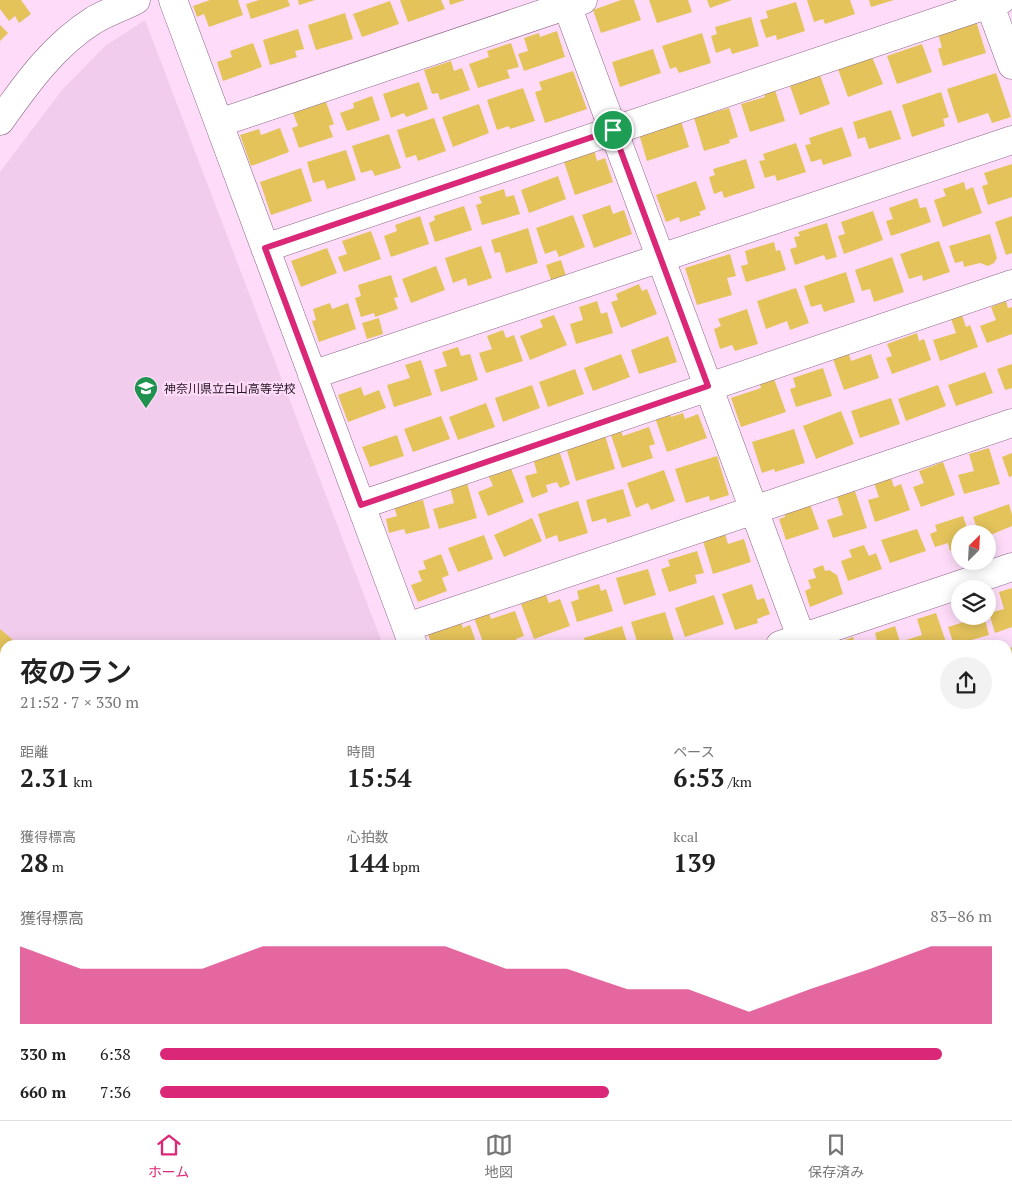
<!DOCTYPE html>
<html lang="ja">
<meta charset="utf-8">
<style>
:root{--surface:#fff;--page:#f2f2f2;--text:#222;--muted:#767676;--line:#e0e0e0;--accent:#db2777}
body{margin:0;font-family:"PT Serif","Noto Sans JP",serif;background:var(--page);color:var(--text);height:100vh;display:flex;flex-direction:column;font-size:19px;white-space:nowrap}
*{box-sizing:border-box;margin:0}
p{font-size:16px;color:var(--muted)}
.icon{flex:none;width:28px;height:28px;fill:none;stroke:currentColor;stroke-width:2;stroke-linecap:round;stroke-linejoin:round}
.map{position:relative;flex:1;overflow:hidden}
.side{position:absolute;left:0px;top:640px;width:1012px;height:480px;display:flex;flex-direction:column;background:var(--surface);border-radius:15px 15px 0 0;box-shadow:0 2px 12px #0003}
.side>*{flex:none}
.needle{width:32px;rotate:24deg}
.fabs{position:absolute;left:951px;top:525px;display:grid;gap:10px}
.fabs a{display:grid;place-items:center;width:45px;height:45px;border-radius:50%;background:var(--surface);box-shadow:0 2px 12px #0003;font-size:25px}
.pin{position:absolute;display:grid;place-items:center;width:42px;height:42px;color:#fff;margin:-21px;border:2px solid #fff;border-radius:50%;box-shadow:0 1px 5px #0007}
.round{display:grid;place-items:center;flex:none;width:52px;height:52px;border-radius:26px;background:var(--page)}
.summary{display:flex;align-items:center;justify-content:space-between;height:85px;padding:0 20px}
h1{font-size:28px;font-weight:600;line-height:38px}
.figures{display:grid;grid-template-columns:repeat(3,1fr);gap:8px;height:85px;padding:5px 20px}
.figures div{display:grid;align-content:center}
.figures b{font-size:25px;font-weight:600}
.figures small{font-size:14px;font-weight:400}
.figures p{font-size:14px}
.chart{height:140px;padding:10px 20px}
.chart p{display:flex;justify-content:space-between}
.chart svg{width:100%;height:90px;margin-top:5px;fill:var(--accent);opacity:.7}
ul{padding:0 20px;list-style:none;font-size:16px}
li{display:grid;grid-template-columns:80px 60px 1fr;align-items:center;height:38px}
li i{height:12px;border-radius:6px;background:var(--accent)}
.tab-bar{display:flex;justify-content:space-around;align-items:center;height:70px;border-top:1px solid var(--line);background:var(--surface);font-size:14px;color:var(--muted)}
.tab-bar a{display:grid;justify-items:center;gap:2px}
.tab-bar .on{color:var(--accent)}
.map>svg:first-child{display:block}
.built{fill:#f2ccec}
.green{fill:#c8d2f2}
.building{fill:#e4c35b}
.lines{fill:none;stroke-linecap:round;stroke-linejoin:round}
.minor-casing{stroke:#8b6585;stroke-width:29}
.minor{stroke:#fff;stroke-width:28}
.route-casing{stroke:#fff;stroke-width:10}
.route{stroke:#db2777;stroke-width:6}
.labels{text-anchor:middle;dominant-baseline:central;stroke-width:4.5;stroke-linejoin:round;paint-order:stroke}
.poi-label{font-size:12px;fill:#271825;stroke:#fedcf9;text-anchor:start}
</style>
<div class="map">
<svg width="1012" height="1120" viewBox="0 0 1012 1120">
<rect width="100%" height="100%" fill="#fedcf9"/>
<!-- built -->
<path class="built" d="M145 20 383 645H5V1057L0 1052V172L62 90 105 46Z
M62 1115H127L123 1120H66Z"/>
<!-- green -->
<path class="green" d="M493 1115H554L558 1120H499Z"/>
<!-- building -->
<path class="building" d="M0 0H21L31 14 19 23 15 16 9 21 0 9Z
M210 0H238L243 15 209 27 204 14 197 17 193 6Z
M259 0H288L290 6 251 19 246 4Z
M298 0H315L299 5Z
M400 0H441L445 9 408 22Z
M449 0H465L450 5Z
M621 0H634L641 20 601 33 593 10Z
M649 0H688L692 12 657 23Z
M707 0H732L710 8Z
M807 0H850L855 14 825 24 823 19 814 22Z
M869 0H894L871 7Z
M390 1 399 24 362 37 353 14Z
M796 2 805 31 777 40 776 35 766 38 760 20 768 18 766 11Z
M345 13 353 39 316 50 308 25Z
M751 17 759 46 732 54 730 48 716 53 711 36 717 34 715 27Z
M976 21 986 53 943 66 938 49 942 47 938 34Z
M0 25 8 33 0 41Z
M298 29 304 49 295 51 297 57 270 65 263 40Z
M557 31 565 57 524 71 518 54 528 51 524 38 539 33 540 37Z
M702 33 711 63 679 73 676 67 670 69 662 46Z
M253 43 262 67 223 81 217 62 232 57 230 51Z
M511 43 519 67 507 70 510 78 478 88 469 64 489 57 487 51Z
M922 44 932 72 897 84 887 56Z
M653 49 661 73 620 87 612 62Z
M872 57 883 84 848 97 838 69Z
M451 61 454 71 462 68 470 90 440 100 438 93 432 94 424 70Z
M573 71 587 109 545 123 535 92 542 90 539 82Z
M996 73 1011 117 992 123 988 113 958 123 947 89Z
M820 75 830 104 800 115 790 86Z
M419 82 428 109 406 117 404 113 391 118 383 94Z
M523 88 535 121 510 129 509 126 497 130 487 100Z
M775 90 785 121 750 132 741 104 765 97 764 93Z
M941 92 949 117 943 119 945 126 912 137 902 105Z
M372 96 380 120 347 131 340 113 354 108 353 103Z
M326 102 334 124 329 126 333 137 299 148 292 128 298 126 293 113Z
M479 104 489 133 453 147 442 117Z
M729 108 738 137 729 140 730 143 704 151 694 118Z
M891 110 901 139 869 149 865 137 858 139 853 122Z
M434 118 446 151 418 161 416 155 406 158 397 130Z
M681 121 689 147 647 161 639 134Z
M842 127 852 156 823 165 821 159 811 162 805 145 811 144 809 138Z
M280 128 289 152 251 166 240 135 259 129 261 135Z
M389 134 401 168 375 176 372 170 361 173 352 146Z
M796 143 806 172 777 181 775 175 765 178 759 161 765 160 763 154Z
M594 149 597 161 605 158 613 182 575 195 563 159Z
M346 150 356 180 327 189 324 180 313 183 307 162Z
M746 159 755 188 724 198 722 191 714 194 709 177 715 175 713 169Z
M1012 164V197L988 205 982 186 988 184 984 173Z
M301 168 312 201 271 215 260 182Z
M558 176 566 199 529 213 521 190Z
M696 181 706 209 699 212 701 215 680 222 679 217 666 222 656 195Z
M964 182 966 190 973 187 982 213 943 227 934 200 946 196 943 189Z
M504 189 506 197 514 195 520 214 482 225 476 205 482 203 479 197Z
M917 198 920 208 926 207 931 222 891 236 886 221 893 219 889 208Z
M610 205 613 214 624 210 632 234 594 248 582 215Z
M464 206 472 230 435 242 429 223 435 220 434 216Z
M873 211 883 240 844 254 838 236 845 234 841 222Z
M573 215 585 247 559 257 556 250 545 254 536 228Z
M420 216 429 244 391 257 384 236 397 231 395 225Z
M1012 216V253L1006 255 995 222Z
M827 223 837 257 826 260 824 255 795 265 790 249 797 247 794 237 800 236 798 232Z
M528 228 538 263 506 273 500 252 495 253 491 240Z
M371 231 381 259 344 272 338 257 347 254 342 241Z
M990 234 997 258 994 263 988 266 980 263 964 267 963 261 955 263 949 246Z
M939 241 950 272 923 281 922 275 909 279 900 254Z
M774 242 776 251 780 250 786 270 746 282 741 266 748 264 745 251Z
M481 246 492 278 468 286 466 278 453 283 445 258Z
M327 248 337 273 301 287 291 261Z
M730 254 736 276 727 278 732 295 697 305 685 268Z
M892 257 904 292 874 302 870 289 862 291 855 270Z
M561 260 566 276 551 280 546 265Z
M436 266 445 290 411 303 402 279Z
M846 272 855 302 824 312 821 304 811 307 804 286Z
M391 275 398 297 394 298 398 309 375 317 374 313 361 317 355 298 361 296 358 285Z
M639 284 642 291 647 289 657 314 621 328 611 302 618 300 616 294Z
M796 288 809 323 790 330 787 321 766 329 757 301Z
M597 301 601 314 607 312 613 333 576 344 570 324 583 320 579 307Z
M1006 301 1008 308 1012 307V334L987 343 980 326 996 320 991 307Z
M330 303 332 309 348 303 356 329 319 342 312 321 316 320 313 309Z
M747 309 758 344 735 351 732 345 720 349 714 329 721 326 718 319Z
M554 315 567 345 530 360 520 336 543 327 540 320Z
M962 315 966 327 970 325 978 347 940 361 933 340 956 333 951 319Z
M379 318 383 334 367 339 362 323Z
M503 330 506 338 514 335 523 361 486 373 479 353 492 349 487 336Z
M917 333 919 341 924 339 931 360 892 374 886 358 892 356 887 344Z
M668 336 677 362 639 374 631 350Z
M458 347 461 356 470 354 478 380 441 392 434 370 447 366 442 352Z
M848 351 851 361 871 354 879 378 844 390 832 356Z
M621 354 630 377 593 391 584 368Z
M421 360 432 395 394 407 387 385 410 378 405 365Z
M1012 364V388L1005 390 997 369Z
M823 368 832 396 796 407 790 389 796 387 793 378Z
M575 369 584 394 548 407 539 382Z
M985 372 993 393 956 406 948 385Z
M773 376 786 412 741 427 731 398 761 388 759 381Z
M532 385 540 408 503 422 495 398Z
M938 385 946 406 906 421 898 399Z
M361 387 364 396 379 390 386 408 348 422 338 395Z
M891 398 900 424 860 438 851 411Z
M486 403 495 427 458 440 449 417Z
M669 410 671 417 683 413 685 419 698 414 707 438 667 452 654 415Z
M841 411 854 444 816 459 803 426Z
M441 416 450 439 413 452 404 429Z
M649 427 655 444 649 446 653 458 622 468 610 432 620 429 623 436Z
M794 429 805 463 775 472 774 469 762 473 752 442Z
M397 435 404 456 370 467 362 447Z
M605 435 615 469 576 481 566 447Z
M989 448 1000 484 964 494 958 475 974 471 969 454Z
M559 450 570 484 560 488 557 482 546 485 548 492 532 498 525 476 537 473 533 458Z
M1012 453V476L1009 477 1002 457Z
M717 456 729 495 710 501 709 496 686 503 675 469Z
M943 462 955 495 921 507 913 487 924 483 919 471Z
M510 466 524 502 488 516 478 492 493 486 488 475Z
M664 470 675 501 651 510 648 503 636 508 627 483Z
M891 478 894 487 901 484 910 510 875 522 868 500 879 497 874 483Z
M467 483 477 518 439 529 433 509 454 503 450 488Z
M623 489 631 516 607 523 606 518 592 522 586 500Z
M855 491 867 528 833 538 827 520 843 515 837 497Z
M423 500 430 528 406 534 404 529 389 533 386 519 397 516 394 507Z
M578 501 588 533 559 542 557 535 546 539 538 514Z
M810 504 819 529 786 540 779 519 785 517 784 512Z
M1009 504 1012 515V526L988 536V534H979L973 517Z
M963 516 969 534H960L959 543 960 548 950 551 948 543 935 547 930 534 937 531 935 525Z
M532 518 542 541 504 557 494 535Z
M917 529 926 551 890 563 881 540Z
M725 534 728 544 744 539 751 562 713 574 703 541Z
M484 535 493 559 458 572 448 548Z
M864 545 869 556 876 553 882 569 848 581 841 561 852 557 849 550Z
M697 551 704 573 695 575 697 583 669 592 661 569 670 566 668 560Z
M441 554 449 575 442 578 447 591 418 602 411 585 422 581 418 571 426 569 423 561Z
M823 565 825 571 829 570 837 575 843 594 810 607 805 591 811 588 808 580 816 578 813 569Z
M648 569 656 595 624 605 616 578Z
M599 584 601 591 606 589 613 611 577 622 571 602 579 599 577 591Z
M752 584 757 600 764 598 770 614 757 619 758 623 735 630 722 594Z
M1012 588V627L995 633 989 613 1004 609 999 592Z
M546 595 549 603 560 599 570 626 534 639 521 604Z
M714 595 724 624 685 637 675 608Z
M488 610 491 619 515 611 524 636 516 639 518 644 484 645 473 615Z
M665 612 675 644 638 645 631 622Z
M936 613 947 645H908L906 640 922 635 917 619Z
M962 616H984L989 635 954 645 948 627 964 622Z
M461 622 463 628 470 625 477 645H432L426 629Z
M622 626 628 645H586L584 638Z
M895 626 901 645H878L875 633Z
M0 629 19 645H5V701L0 697Z
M853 637 855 645H832Z
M576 640 578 645H562V644Z
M1012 647V677L1008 679V649Z
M1012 744V765L1009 766 1008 746Z
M1012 784V815L1009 808 1008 809V786Z
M1012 865V894L1008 895V867Z
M0 907 5 911V969L0 965Z
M559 1115H632L630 1120H563Z
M640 1115H666V1120H640Z"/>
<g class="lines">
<!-- minor casing -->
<g class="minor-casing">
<path id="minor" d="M173 0 413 645
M565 0 804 645
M988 0 1012 65
M0 121C27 83 54 45 94 20 108 12 123 7 136 0
M219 123 583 0
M265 248 1001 0
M312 375 1012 140
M361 505 1012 284
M407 627 1012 423
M780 645 1012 567
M1008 713 1012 711
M1008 844 1012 843
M1008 983 1012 982
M0 1083 5 1088
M31 1115 36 1120
M486 1115 492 1120
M152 1120 156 1115"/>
</g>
<!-- minor -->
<use href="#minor" class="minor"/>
</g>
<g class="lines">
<!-- route casing -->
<g class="route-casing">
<path id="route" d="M613 130 708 386 361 505 265 248Z"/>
</g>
<!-- route -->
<use href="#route" class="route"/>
</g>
<!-- icons -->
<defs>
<g id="school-pin" transform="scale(1.25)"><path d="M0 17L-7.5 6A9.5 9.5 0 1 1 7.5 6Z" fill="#1f934e" stroke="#fedcf9"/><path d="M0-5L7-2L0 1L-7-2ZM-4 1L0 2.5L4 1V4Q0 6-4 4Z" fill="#fff"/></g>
</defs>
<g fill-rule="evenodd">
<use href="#school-pin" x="146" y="388"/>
</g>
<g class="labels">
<!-- poi labels -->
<g class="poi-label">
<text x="164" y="388">神奈川県立白山高等学校</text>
</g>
</g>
</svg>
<div class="fabs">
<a><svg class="needle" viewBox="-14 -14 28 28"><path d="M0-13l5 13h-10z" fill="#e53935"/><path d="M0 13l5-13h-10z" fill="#767676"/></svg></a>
<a><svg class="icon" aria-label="layers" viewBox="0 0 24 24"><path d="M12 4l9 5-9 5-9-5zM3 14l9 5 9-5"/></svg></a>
</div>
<div class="pin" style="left:613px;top:130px;background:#1e9e55"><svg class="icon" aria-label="arrive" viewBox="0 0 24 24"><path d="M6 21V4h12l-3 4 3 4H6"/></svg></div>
<section class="side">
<div class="summary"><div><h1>夜のラン</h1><p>21:52 · 7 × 330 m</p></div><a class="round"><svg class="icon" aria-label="share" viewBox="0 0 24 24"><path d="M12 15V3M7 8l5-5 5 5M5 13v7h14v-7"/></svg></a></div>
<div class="figures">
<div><p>距離</p><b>2.31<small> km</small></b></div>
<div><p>時間</p><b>15:54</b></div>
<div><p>ペース</p><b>6:53<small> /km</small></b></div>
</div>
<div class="figures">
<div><p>獲得標高</p><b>28<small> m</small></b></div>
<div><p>心拍数</p><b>144<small> bpm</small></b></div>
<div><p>kcal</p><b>139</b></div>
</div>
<div class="chart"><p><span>獲得標高</span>83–86 m</p>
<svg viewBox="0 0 160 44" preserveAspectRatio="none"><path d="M0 44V6L10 17L20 17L30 17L40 6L50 6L60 6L70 6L80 17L90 17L100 27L110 27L120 38L130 27L140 17L150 6L160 6V44z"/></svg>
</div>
<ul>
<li><b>330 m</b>6:38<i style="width:94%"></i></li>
<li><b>660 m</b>7:36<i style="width:54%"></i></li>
</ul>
</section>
</div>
<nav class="tab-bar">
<a class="on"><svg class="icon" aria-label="home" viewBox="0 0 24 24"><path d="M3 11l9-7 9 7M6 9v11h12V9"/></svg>ホーム</a>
<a><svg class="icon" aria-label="map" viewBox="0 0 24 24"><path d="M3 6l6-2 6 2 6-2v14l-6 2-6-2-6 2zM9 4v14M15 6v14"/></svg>地図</a>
<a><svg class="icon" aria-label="saved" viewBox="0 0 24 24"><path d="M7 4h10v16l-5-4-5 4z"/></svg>保存済み</a>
</nav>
